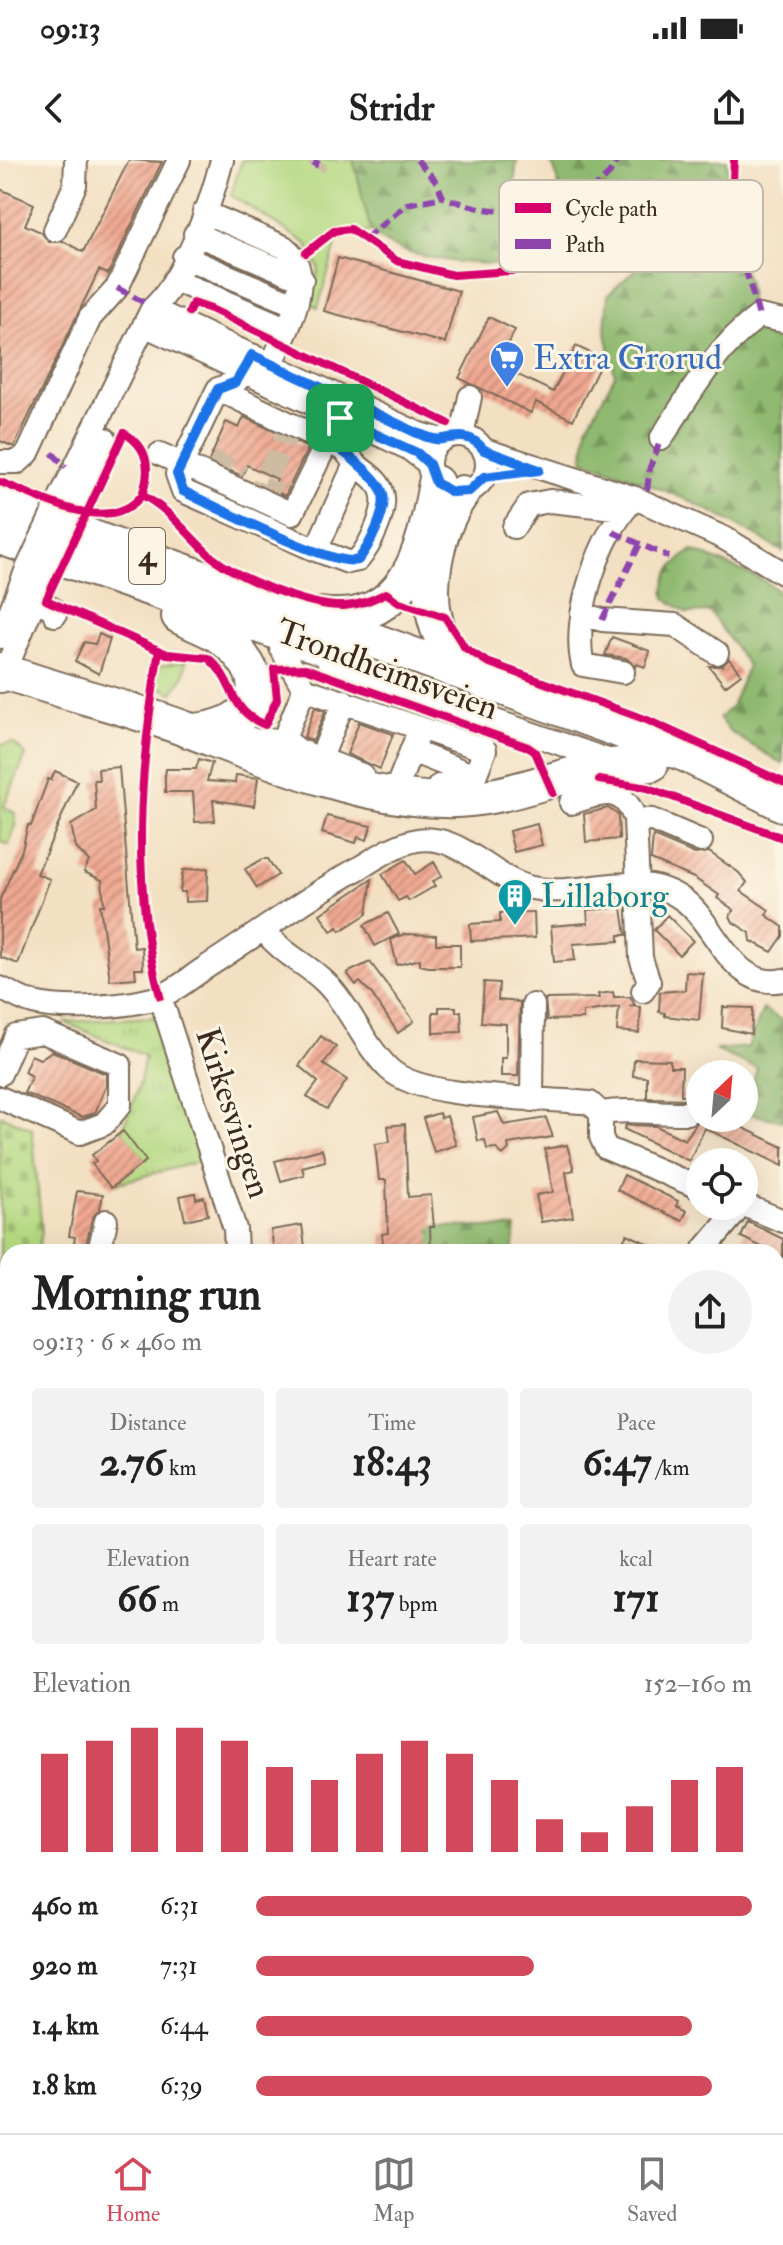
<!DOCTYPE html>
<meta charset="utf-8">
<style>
:root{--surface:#fff;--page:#f2f2f2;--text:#222;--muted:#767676;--line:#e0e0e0;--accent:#d1495b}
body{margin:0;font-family:"IM FELL Double Pica",serif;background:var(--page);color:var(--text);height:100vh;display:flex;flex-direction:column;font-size:30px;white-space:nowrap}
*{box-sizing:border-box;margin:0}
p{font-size:26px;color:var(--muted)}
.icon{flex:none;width:44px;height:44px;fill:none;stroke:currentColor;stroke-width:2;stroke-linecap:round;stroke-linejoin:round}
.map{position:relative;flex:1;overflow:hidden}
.panel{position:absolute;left:0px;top:1084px;width:784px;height:890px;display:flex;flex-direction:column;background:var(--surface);border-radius:24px 24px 0 0;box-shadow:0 8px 32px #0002}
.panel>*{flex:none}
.needle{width:52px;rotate:26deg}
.buttons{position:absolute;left:686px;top:900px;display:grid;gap:16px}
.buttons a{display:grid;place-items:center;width:72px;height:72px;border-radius:50%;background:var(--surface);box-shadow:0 8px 32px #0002;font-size:40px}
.pin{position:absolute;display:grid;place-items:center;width:68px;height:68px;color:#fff;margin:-34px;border-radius:16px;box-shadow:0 4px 12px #0006}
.round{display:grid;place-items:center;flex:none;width:84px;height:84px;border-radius:42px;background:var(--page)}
.headline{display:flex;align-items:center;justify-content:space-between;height:136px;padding:0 32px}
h1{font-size:44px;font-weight:700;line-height:60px}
.figures{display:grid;grid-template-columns:repeat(3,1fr);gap:12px;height:136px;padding:8px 32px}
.figures div{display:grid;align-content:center;border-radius:8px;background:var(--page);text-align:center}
.figures b{font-size:40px;font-weight:700}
.figures small{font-size:22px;font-weight:400}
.figures p{font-size:22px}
.chart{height:224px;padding:16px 32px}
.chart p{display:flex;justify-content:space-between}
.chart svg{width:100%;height:144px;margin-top:8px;stroke:var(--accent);stroke-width:6}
ul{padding:0 32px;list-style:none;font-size:26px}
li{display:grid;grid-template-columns:128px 96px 1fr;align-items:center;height:60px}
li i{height:20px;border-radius:10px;background:var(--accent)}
.status{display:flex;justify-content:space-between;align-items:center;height:56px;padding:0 40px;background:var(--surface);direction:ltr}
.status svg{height:22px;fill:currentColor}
header{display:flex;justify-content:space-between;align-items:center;height:104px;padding:0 32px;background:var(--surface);font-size:36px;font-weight:700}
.menu{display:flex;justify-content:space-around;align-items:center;height:112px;border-top:2px solid var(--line);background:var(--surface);font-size:22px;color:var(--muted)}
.menu a{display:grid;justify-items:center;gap:4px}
.menu .on{color:var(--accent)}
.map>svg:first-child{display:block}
.grass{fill:#b4d982;stroke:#788250;stroke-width:2}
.forest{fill:url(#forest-firs);stroke:#657247;stroke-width:2}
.cemetery{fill:url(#cemetery-stones);stroke:#788250;stroke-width:2}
.park{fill:url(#park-tufts);stroke:#788250;stroke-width:2}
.building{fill:url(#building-hatch)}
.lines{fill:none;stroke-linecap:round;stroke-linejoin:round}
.minor-tunnel{stroke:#cebca2;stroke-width:22;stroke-dasharray:22 11;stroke-linecap:butt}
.minor-casing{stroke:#7b6a58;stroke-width:26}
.highway-casing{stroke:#7b6a58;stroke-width:38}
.minor{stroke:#fff;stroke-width:22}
.highway{stroke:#fff;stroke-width:34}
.minor-bridge-casing{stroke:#7b6a58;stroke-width:26;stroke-linecap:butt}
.minor-bridge{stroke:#fff;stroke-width:22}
.quiet{stroke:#8e44ad;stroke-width:6;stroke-dasharray:12 6;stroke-linecap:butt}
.cycleway-casing{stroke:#fcf5e5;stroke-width:13}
.cycleway{stroke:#d6006c;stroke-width:8}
.route-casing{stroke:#fff;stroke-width:16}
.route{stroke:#1a73e8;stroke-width:10}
.labels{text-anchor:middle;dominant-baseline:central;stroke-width:6;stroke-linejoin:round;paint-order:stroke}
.shield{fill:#fcf5e5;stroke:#75675a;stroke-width:2}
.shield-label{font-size:32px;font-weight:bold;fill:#3b2a1e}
.shop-label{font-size:34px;fill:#366cbe;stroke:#fcf5e5;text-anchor:start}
.street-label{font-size:34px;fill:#3b2a1e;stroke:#fcf5e5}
.culture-label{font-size:34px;fill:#0d838f;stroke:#fcf5e5;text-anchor:start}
.key{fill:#fcf5e5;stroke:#c2b8a9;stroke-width:2}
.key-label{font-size:22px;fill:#3b2a1e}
</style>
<div class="status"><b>09:13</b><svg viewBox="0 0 49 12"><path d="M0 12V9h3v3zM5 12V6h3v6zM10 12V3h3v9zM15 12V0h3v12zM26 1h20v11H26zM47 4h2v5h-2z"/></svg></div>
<header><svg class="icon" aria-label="back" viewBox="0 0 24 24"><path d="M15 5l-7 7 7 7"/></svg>Stridr<svg class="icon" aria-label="share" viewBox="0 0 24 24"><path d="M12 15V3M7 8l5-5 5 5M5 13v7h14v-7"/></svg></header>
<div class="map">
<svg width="783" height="1973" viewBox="0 0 783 1973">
<defs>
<pattern id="forest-firs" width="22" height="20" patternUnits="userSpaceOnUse" patternTransform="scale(2)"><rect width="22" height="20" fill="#8fb970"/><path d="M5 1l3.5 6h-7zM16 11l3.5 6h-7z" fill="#76975b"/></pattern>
<pattern id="cemetery-stones" width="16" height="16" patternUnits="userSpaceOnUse" patternTransform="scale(2)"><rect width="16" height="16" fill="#b4d982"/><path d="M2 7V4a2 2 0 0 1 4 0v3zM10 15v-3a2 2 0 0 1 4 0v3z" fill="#9cba70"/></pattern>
<pattern id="park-tufts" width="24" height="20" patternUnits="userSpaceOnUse" patternTransform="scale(2)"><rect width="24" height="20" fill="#b4d982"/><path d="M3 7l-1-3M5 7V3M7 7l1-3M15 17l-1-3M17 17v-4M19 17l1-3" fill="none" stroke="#9cba70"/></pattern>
<pattern id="building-hatch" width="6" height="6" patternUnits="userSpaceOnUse" patternTransform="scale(2)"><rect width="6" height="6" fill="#efa790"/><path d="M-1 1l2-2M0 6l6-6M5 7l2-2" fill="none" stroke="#c38875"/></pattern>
</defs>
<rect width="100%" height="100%" fill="#fcf5e5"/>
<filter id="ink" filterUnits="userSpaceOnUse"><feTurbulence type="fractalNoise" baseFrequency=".0125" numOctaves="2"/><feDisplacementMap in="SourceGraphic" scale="16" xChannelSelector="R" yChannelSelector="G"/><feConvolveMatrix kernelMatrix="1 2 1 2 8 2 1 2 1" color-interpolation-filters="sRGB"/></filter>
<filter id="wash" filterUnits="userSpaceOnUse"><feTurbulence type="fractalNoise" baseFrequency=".006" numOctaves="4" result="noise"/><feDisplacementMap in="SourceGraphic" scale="32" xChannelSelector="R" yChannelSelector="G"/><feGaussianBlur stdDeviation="1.8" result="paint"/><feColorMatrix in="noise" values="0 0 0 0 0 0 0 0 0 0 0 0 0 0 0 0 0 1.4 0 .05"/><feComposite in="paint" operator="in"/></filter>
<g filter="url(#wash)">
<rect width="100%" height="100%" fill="#f3e0c3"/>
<!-- grass -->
<path class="grass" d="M242 0H353L372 71 338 78 318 148 311 143 319 108 307 84 231 35Z
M186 501 184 515 173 533 156 526 159 506Z
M4 1906 8 1908V1966H45L41 1973H0V1908Z"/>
<!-- forest -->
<path class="forest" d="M353 0H517L514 24 519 41 531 42 539 50 548 80 555 81 562 73 555 66C555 46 565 13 547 0H727L729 19C700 52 628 84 585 97 544 109 400 110 372 71 366 61 359 16 353 0Z
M714 73C735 93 758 121 746 152L754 165 783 174V392C715 349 659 326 583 300L587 267 615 215 605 168 608 135C637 106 672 77 714 73Z
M692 390 759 418 783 434V604L730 572 719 558 731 547 748 506 710 452 687 453 665 438C662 414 674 404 692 390Z
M763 849 783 861V961L745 953 757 908 715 890 748 887Z
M427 1066 516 1068 513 1092H426Z
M8 1383V1614L0 1622V1399Z"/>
<!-- cemetery -->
<path class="cemetery" d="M0 955 32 969 42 1072 37 1092H8V1130L0 1133Z"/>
<!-- park -->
<path class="park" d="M13 583 26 595 4 646 15 653 16 665 9 685 0 681V585Z
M154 857 201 1001 114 1024 144 999 122 971 139 926 145 896 64 862Z"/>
<g id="blocks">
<!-- building -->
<path class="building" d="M129 0 162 2 108 114 99 110 14 287 0 281V29L34 44 25 65 41 72 49 82 63 81 83 92Z
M338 98 459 131 445 183 324 151Z
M489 157 515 170 498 205 553 232 576 186 603 199 573 260 536 242 531 253 459 218Z
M244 257 308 288 285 336 272 330 277 319 247 305 242 316 209 301 226 262 239 268Z
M99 474 110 479 99 514 75 501 84 482 95 484Z
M612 477 650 491 645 507 637 504 636 507 626 498 605 495Z
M729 499 741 514 725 526 709 506H722Z
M315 547 325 551 313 581 304 577Z
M359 562 393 574 380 609 347 594Z
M199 599 212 603 207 621 235 623 236 615 258 618 254 646 213 640 215 661 195 662 193 632H165V616L166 609H196Z
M119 607 134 788 142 787 143 809H135L136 818 110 820 100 745H104L102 720 84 712 89 701 76 688 71 665 96 650 94 620H99L98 609Z
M55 611 77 621 37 714 50 719 18 804 0 797V739L22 690 28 665 31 666 48 619 51 620Z
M608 648 618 655 619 679 586 682 584 654Z
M327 656 371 666 367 680 358 677 356 683 322 673Z
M537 664 542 685 514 692 509 671Z
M653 676 695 694 709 692 738 712 747 722 741 731 769 750 766 755 783 767V776L772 792 751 781 750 773 733 762 730 756 734 750 717 738 719 735 694 718 651 700Z
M263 699H268L278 715 257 728 245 709Z
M406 700 415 714 434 702 442 716 432 722 435 726 409 741 406 737 398 741 382 714Z
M208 708 207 741 185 742V732H180L183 710Z
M372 719 367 754 340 771 338 767 331 771 320 754Z
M622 748 626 775H619V781L573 784 575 800 554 802 551 766 588 763 587 750Z
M534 752 535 778 471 781 470 764 500 762V753Z
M388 753 399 774 375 786 364 765Z
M667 755 693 781 679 795 654 770Z
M404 774 436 775V784H460V807H428L420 805V799L397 805 391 780Z
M370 802 414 861 398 873 371 833 360 822 356 825 347 813Z
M686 812 703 813 699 860 665 856V853L659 852 660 832 685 830Z
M484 822 499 823 498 840 520 842 518 916H501V898H506V864L481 862Z
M613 832 614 837H630L635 845 629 846 641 847 639 873 617 871 619 847 583 852V859L547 860 545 839 599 838 598 834Z
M439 847H456V852L461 851 462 872 433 873V852H439Z
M723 847 753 848 751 874 722 868Z
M321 876 336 887 323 904 347 920 327 949 307 937 318 922 299 906Z
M52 891 106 914V926L95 953 82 957 24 933 32 916 24 912 31 895 40 899Z
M634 899 670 900V907H682L681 935 700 934V947L688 939 647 938V917L633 916Z
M498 952 504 965 546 958 553 977 508 984 509 989 503 995 495 988 487 989 485 980 478 981 473 957Z
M439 953 441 958 447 956 456 985 434 992 423 958Z
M700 958H723L783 987V1006L705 968 689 1001 624 969 626 965 656 966 685 980Z
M405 964 408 1037 431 1035 434 1067H430L431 1092H384L382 1074 388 1073 386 1020H379L375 984 390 982 388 966Z
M123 971 146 1001 111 1028 92 1004 96 1001 92 995Z
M567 985 574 1010 566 1012 573 1057 541 1062 536 1035 553 1032 545 989Z
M322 989 325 1001 302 1007 304 1015 281 1021 275 1001Z
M624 1015 678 1041 676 1046 687 1051 682 1061 617 1030Z
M77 1031 103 1034 100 1049 92 1058 86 1086 74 1083 75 1077 69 1076Z
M195 1033 196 1039 204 1037 208 1055 185 1060 180 1036Z
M748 1062 783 1079V1097L741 1077Z
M302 1065 305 1087 274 1092 271 1070Z
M627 1074 666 1092H638L622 1084Z"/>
</g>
</g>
<g filter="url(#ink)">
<use href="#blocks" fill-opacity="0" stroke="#7b6a58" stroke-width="2"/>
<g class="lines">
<!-- minor-tunnel -->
<path class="minor-tunnel" d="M314 7 318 0
M292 264 262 327 297 344
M210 300 242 316"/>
<!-- minor casing -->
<g class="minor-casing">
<path id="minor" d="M204 52 284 87C322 116 281 181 266 216
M55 70 75 25 76 0
M195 74 302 119
M184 97 294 144
M174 120 286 168
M152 149 417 273 441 280
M144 165 408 288 429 304
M252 195 236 222 218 229 177 314 183 331 316 390 355 304 345 290 327 282 348 240
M462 275 470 237
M429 304a29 29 0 1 1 58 0a29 29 0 1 1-58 0Z
M661 279C690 234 715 188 759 156L783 161
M484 290 635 338 724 378 783 413
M160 294 292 354 327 282 218 229
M0 302H18L28 293 90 158 117 128 179 0
M62 334 152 149C185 120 211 42 222 0
M79 340 105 279
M514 367 529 345 550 341 624 349
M316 390 348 402 358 400C370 386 388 350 382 332 379 320 365 312 355 304
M35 439 53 449 55 455
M582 454 602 460 675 465 717 493
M0 477 27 409
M281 488 304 529 284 579
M329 503 613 602
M623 512 583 505C571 457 600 372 635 338
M1 521 45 415
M304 529 485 590 473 621 439 626
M238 575 258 581 284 579 298 590 362 615
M411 591 475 616
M323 612 321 598 344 541
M399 622 416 579
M571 643C601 633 623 624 635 659L641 798 649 822 643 831
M635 659 652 660 701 681
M264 770C284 796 303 801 324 821 350 846 363 884 389 909 423 941 542 937 590 943L601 953V977L606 988 700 1028
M0 828C11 833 22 840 33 843 66 851 127 847 159 837 175 831 191 817 205 808 255 776 302 741 352 712 372 701 395 684 417 680 462 673 492 720 532 728 584 739 637 705 685 741 716 765 733 831 783 820
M160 836 235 1069 236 1092
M0 914 16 876 43 872 120 905V945L104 964 80 973 0 938
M532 940 533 845
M601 953C630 948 657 954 687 953
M744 1045 783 1061
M99 1092 106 1061
M702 1092 741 1046
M776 1148 783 1149
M0 1247 8 1244
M776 1273 783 1258
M776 1439 783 1411
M776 1732 783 1724
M52 1973 55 1966
M556 1973 563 1966"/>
</g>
<!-- highway casing -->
<g class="highway-casing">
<path id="highway" d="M462 333C436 370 421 437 442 478 450 494 463 505 475 517
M0 344 687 595 783 644
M0 377 350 497
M321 455C406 466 424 391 436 323
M179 456C198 466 218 471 233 487 279 532 245 569 191 571
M0 510C63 533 129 547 191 571 270 601 357 638 443 640 515 643 580 600 651 604"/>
</g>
<!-- minor -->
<use href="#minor" class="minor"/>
<!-- highway -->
<use href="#highway" class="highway"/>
<!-- minor-bridge casing -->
<g class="minor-bridge-casing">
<path id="minor-bridge" d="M27 409 62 334
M45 415 79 340"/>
</g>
<!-- minor-bridge -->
<use href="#minor-bridge" class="minor-bridge"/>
<!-- quiet -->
<path class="quiet" d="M417 0 436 21 443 37C471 47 500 56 530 47 558 39 561 23 594 28L610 13 617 0
M314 7 318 0
M594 28C594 61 597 67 608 97
M712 45 739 87 759 156
M365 79 407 44 443 37
M505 108 503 97 507 79 523 69 529 47
M117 128 145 143
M52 293 66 307
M647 330 650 307 661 279
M613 372 669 397
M602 460 640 384
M0 1938 8 1932"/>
<!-- cycleway casing -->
<g class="cycleway-casing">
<path id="cycleway" d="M306 93 334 71 350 69 397 101 453 115 585 106 678 63 721 38 733 20 734 0
M189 152 193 143 211 149 448 263
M0 322C40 336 109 378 142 335 171 350 188 376 212 397 239 419 309 447 344 446 360 445 372 440 386 433L399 442 445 457 465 488 487 502 647 560 783 622
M142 335C151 310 149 287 124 273L46 440 167 494 208 498C235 519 227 550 265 565L277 539 274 509 305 508 528 587 535 592 553 633
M159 490C140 605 130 723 160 836
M599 620 648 628 783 678"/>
</g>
<!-- cycleway -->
<use href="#cycleway" class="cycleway"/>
</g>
</g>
<g class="lines" filter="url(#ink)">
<!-- route casing -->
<g class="route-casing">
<path id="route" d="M252 195 417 273C424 276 435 281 443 279 461 276 471 274 484 290L539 310 484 317 469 331 452 332 436 323 429 304 417 293 340 258 327 282C341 288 380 319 383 334 387 352 369 387 358 400 333 408 212 345 183 331L177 314 218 229 236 222Z"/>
</g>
<!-- route -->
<use href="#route" class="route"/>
</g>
<!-- icons -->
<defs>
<g id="supermarket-pin" transform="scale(1.8)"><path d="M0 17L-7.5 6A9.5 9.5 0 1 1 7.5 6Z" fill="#3f7fe0" stroke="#fcf5e5"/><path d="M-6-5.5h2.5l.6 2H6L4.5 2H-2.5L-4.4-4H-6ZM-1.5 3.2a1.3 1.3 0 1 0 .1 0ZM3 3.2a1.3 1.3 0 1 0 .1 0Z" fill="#fff"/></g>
<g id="building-pin" transform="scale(1.8)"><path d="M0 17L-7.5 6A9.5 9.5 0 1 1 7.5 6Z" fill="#0f9aa8" stroke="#fcf5e5"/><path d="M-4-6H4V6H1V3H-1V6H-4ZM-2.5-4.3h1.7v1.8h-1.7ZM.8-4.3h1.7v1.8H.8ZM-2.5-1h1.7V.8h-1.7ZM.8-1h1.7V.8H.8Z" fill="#fff"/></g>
</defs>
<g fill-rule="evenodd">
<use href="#supermarket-pin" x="507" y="198"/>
<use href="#building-pin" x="515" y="736"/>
</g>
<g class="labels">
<!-- shield labels -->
<rect class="shield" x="129" y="368" width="36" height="56" rx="6"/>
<g class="shield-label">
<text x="147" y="396">4</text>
</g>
<!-- shop labels -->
<g class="shop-label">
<text x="533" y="198">Extra Grorud</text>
</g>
<!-- street labels -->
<g class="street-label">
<text transform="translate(387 510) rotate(20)">Trondheimsveien</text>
<text transform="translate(233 953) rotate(72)">Kirkesvingen</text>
</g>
<!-- culture labels -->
<g class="culture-label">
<text x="541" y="736">Lillaborg</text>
</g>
</g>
<!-- legend -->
<rect x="499" y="20" width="264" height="92" rx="12" class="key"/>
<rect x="515" y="43" width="36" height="10" fill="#d6006c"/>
<rect x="515" y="79" width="36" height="10" fill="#8e44ad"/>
<g class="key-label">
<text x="565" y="56">Cycle path</text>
<text x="565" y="92">Path</text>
</g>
</svg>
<div class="buttons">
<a><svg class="needle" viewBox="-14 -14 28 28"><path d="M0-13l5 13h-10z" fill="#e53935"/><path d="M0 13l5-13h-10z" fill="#767676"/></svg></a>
<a><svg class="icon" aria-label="locate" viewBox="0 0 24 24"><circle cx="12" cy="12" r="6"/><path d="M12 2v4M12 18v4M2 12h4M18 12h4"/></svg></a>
</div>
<div class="pin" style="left:340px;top:258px;background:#1e9e55"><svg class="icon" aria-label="arrive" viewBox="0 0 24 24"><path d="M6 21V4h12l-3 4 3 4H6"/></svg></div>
<section class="panel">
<div class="headline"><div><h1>Morning run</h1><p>09:13 · 6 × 460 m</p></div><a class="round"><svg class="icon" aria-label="share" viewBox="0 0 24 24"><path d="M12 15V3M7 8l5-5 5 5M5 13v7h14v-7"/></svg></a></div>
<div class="figures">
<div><p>Distance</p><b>2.76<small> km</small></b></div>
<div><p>Time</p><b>18:43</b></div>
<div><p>Pace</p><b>6:47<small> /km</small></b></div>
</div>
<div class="figures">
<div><p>Elevation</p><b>66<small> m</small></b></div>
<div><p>Heart rate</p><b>137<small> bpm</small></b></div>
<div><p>kcal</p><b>171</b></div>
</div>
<div class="chart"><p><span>Elevation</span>152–160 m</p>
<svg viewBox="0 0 160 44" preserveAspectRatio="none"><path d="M5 44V14M15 44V10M25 44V6M35 44V6M45 44V10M55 44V18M65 44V22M75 44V14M85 44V10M95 44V14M105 44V22M115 44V34M125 44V38M135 44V30M145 44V22M155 44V18"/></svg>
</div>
<ul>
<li><b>460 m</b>6:31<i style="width:100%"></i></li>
<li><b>920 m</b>7:31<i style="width:56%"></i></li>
<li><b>1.4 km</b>6:44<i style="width:88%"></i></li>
<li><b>1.8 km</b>6:39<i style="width:92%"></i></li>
</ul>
</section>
</div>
<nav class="menu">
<a class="on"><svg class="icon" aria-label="home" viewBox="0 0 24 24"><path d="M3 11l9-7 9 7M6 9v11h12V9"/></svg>Home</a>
<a><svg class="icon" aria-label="map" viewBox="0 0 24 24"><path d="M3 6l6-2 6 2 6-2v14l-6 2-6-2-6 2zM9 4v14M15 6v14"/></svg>Map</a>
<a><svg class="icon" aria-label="saved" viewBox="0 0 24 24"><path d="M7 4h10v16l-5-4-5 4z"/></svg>Saved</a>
</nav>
